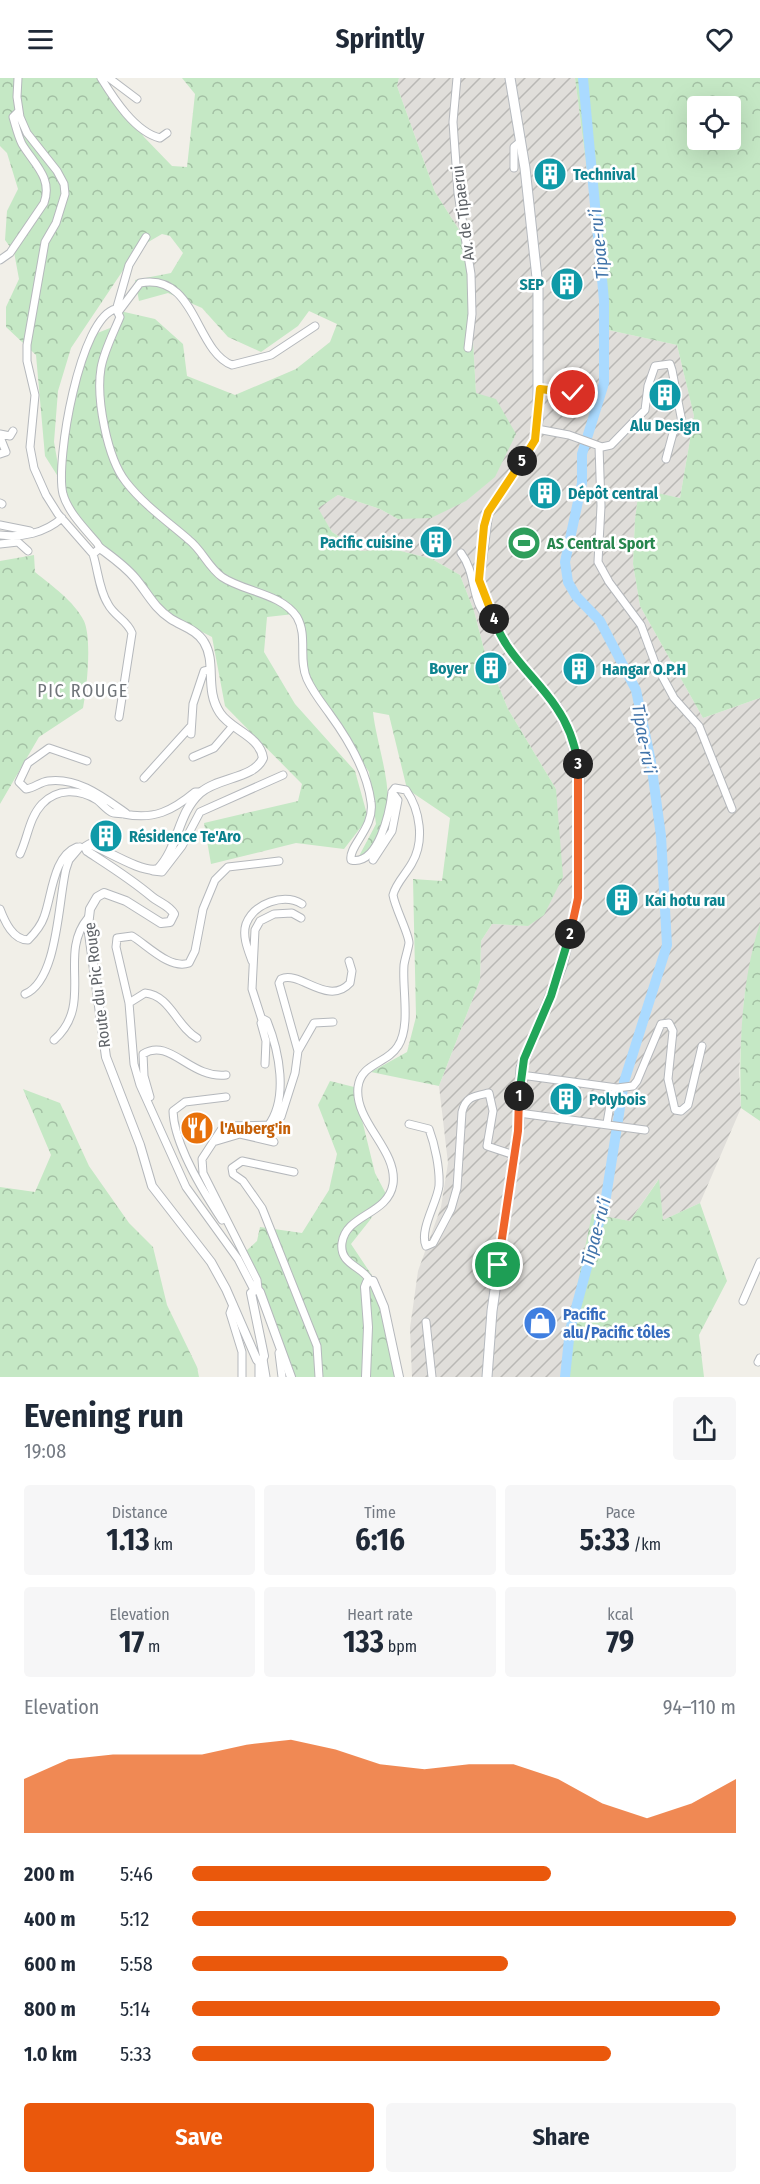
<!DOCTYPE html>
<meta charset="utf-8">
<style>
:root{--surface:#fff;--page:#f6f6f7;--text:#1f2937;--muted:#747a83;--accent:#ea580c}
body{margin:0;font-family:"Fira Sans Condensed",sans-serif;background:var(--page);color:var(--text);height:100vh;display:flex;flex-direction:column;font-size:22px;white-space:nowrap}
*{box-sizing:border-box;margin:0}
p{font-size:20px;color:var(--muted)}
.icon{flex:none;width:33px;height:33px;fill:none;stroke:currentColor;stroke-width:2;stroke-linecap:round;stroke-linejoin:round}
.map{position:relative;height:1299px;overflow:hidden}
.panel{display:flex;flex-direction:column;background:var(--surface);flex:1}
.panel>*{flex:none}
.tools{position:absolute;left:687px;top:18px;display:grid;gap:12px}
.tools a{display:grid;place-items:center;width:54px;height:54px;border-radius:6px;background:var(--surface);box-shadow:0 6px 24px #0002;font-size:30px}
.pin{position:absolute;display:grid;place-items:center;width:51px;height:51px;color:#fff;margin:-26px;border:3px solid #fff;border-radius:50%;box-shadow:0 2px 6px #0007}
.km{position:absolute;width:30px;height:30px;margin:-15px;border-radius:50%;background:#222;color:#fff;font-size:16px;line-height:30px;text-align:center}
.round{display:grid;place-items:center;flex:none;width:63px;height:63px;border-radius:6px;background:var(--page)}
.overview{display:flex;align-items:center;justify-content:space-between;height:102px;padding:0 24px}
h1{font-size:33px;font-weight:700;line-height:45px}
.figures{display:grid;grid-template-columns:repeat(3,1fr);gap:9px;height:102px;padding:6px 24px}
.figures div{display:grid;align-content:center;border-radius:6px;background:var(--page);text-align:center}
.figures b{font-size:30px;font-weight:700}
.figures small{font-size:16px;font-weight:400}
.figures p{font-size:16px}
.chart{height:168px;padding:12px 24px}
.chart p{display:flex;justify-content:space-between}
.chart svg{width:100%;height:108px;margin-top:6px;fill:var(--accent);opacity:.7}
.button{display:flex;gap:12px;margin-top:auto;padding:12px 24px}
.button a{flex:1;height:69px;border-radius:6px;background:var(--accent);color:#fff;font-size:24px;font-weight:700;line-height:69px;text-align:center}
.button a+a{background:var(--page);color:var(--text)}
ul{padding:0 24px;list-style:none;font-size:20px}
li{display:grid;grid-template-columns:96px 72px 1fr;align-items:center;height:45px}
li i{height:15px;border-radius:8px;background:var(--accent)}
header{display:flex;justify-content:space-between;align-items:center;height:78px;padding:0 24px;background:var(--surface);font-size:27px;font-weight:700}
.map>svg:first-child{display:block}
.industrial{fill:url(#industrial-furrows)}
.forest{fill:url(#forest-crowns);fill-rule:evenodd}
.lines{fill:none;stroke-linecap:round;stroke-linejoin:round}
.river{stroke:#aadaff;stroke-width:10}
.minor-casing{stroke:#b5b8bc;stroke-width:9}
.tertiary-casing{stroke:#b5b8bc;stroke-width:10}
.secondary-casing{stroke:#b6babf;stroke-width:11}
.minor{stroke:#fff;stroke-width:7}
.tertiary{stroke:#fff;stroke-width:8}
.secondary{stroke:#fff;stroke-width:9}
.split-1-casing{stroke:#fff;stroke-width:12}
.split-2-casing{stroke:#fff;stroke-width:12}
.split-3-casing{stroke:#fff;stroke-width:12}
.split-4-casing{stroke:#fff;stroke-width:12}
.split-5-casing{stroke:#fff;stroke-width:12}
.split-6-casing{stroke:#fff;stroke-width:12}
.split-1{stroke:#f0652b;stroke-width:8}
.split-2{stroke:#22a559;stroke-width:8}
.split-3{stroke:#f0652b;stroke-width:8}
.split-4{stroke:#22a559;stroke-width:8}
.split-5{stroke:#f5b400;stroke-width:8}
.split-6{stroke:#f5b400;stroke-width:8}
.labels{text-anchor:middle;dominant-baseline:central;stroke-width:5;stroke-linejoin:round;paint-order:stroke}
.culture-label{font-size:16px;font-weight:bold;fill:#0d838f;stroke:#fff;text-anchor:start}
.street-label{font-size:16px;fill:#5f6368;stroke:#fff}
.leisure-label{font-size:16px;font-weight:bold;fill:#27864d;stroke:#fff;text-anchor:start}
.food-label{font-size:16px;font-weight:bold;fill:#c56008;stroke:#fff;text-anchor:start}
.shop-label{font-size:16px;font-weight:bold;fill:#366cbe;stroke:#fff;text-anchor:start}
.water-label{font-size:18px;font-style:italic;fill:#4174aa;stroke:#fff}
.neighbourhood-label{font-size:18px;letter-spacing:1.5px;fill:#70757a;stroke:#fff}
</style>
<header><svg class="icon" aria-label="menu" viewBox="0 0 24 24"><path d="M4 6h16M4 12h16M4 18h16"/></svg>Sprintly<svg class="icon" aria-label="heart" viewBox="0 0 24 24"><path d="M12 20l-8-8c-3-5 5-10 8-4 3-6 11-1 8 4z"/></svg></header>
<div class="map">
<svg width="760" height="1299" viewBox="0 0 760 1299">
<defs>
<pattern id="industrial-furrows" width="10" height="10" patternUnits="userSpaceOnUse" patternTransform="scale(1.5)"><rect width="10" height="10" fill="#e0deda"/><path d="M-1 1l2-2M0 10L10 0M9 11l2-2" fill="none" stroke="#b9b8b5"/></pattern>
<pattern id="forest-crowns" width="20" height="18" patternUnits="userSpaceOnUse" patternTransform="scale(1.5)"><rect width="20" height="18" fill="#c5e8c5"/><path d="M2 6a3 3 0 1 1 6 0M12 15a3 3 0 1 1 6 0" fill="none" stroke="#a3c0a4"/></pattern>
</defs>
<rect width="100%" height="100%" fill="#f1efe8"/>
<!-- industrial -->
<path class="industrial" d="M399 0H575L599 185V250L677 267 694 338 680 420 639 412 635 441 633 486 640 528 703 640 760 620V845L744 920 739 994 741 1030 700 1125 663 1142 658 1102 630 1143 592 1137 579 1208 570 1237 568 1299H412L410 1250 418 1193 441 1129 448 1085 439 1008 480 902 481 863 492 846 528 848 556 711 508 631 485 575 474 533 460 497 432 481 393 471 361 473 332 454 317 430 338 417 380 431 398 441 476 315 470 211 465 161 435 114 397 8Z"/>
<!-- forest -->
<path class="forest" d="M0 0H102L144 59 172 88 187 89 195 16 182 0H399L397 8 435 114 465 161 470 211 476 315 496 321 516 356 495 399 466 423 431 440 398 441 380 431 338 417 318 430 332 454 361 473 393 471 432 481 460 497 474 533 485 575 508 631 556 711 563 799 544 837 528 848 492 846 481 863 480 902 439 1008 371 994 407 974 416 939 413 801 442 803 450 740 407 711 389 637 373 634C377 673 403 731 376 765 371 771 364 776 358 780L376 746 369 694 321 624 302 584 300 544 294 536 267 539 264 574 295 626 355 693 368 740 344 771 296 765 211 786 204 745 298 723 302 706 225 628 212 559 171 538 102 466 67 423 62 405 45 378 36 277 6 249V229L19 201 14 174 5 162 7 133 18 111 7 75 0 68ZM162 156 170 158 183 175 171 195 135 202 139 223 168 215 202 230 228 259 261 274 298 248 309 233 337 246 330 264 296 291 235 317 187 298 183 266 155 241 107 230 118 236 115 248 90 258 71 333 61 404 54 364 58 313 71 270 138 170Z
M575 0H760V620L703 640 640 528 633 486 635 441 639 411 680 420 694 338 677 267 599 250V185ZM698 28H730V62H698Z
M34 477 35 494C52 508 74 523 84 543 92 561 87 610 83 630L39 659 0 726V483Z
M760 845V1043L741 1030C739 968 741 904 760 845Z
M330 1003 354 1009 375 1095 386 1116 370 1142 351 1166 381 1211 399 1299H293L279 1252 246 1173 257 1163 260 1149 302 1155 329 1112 337 1076 318 1027Z
M23 1011 60 1025 89 1088 129 1145 153 1169 167 1227 197 1289 199 1299H0V1109L35 1114 51 1077Z
M659 1101 663 1142 700 1125 727 1203 699 1257 704 1299H568L567 1257 592 1136 630 1143Z"/>
<g class="lines">
<!-- river -->
<path class="river" d="M565 1299 570 1252 606 1119 624 1004 667 867 661 758 651 684 636 612 600 543 576 518 568 504 565 484 582 405V376L604 305V222L583 0"/>
<!-- minor casing -->
<g class="minor-casing">
<path id="minor" d="M18 0 17 19 20 39 27 55 57 93 64 106 65 116 56 145 45 164 27 267V283L35 317 30 369 34 390 46 417 58 436 93 476 100 470 97 465C85 451 68 434 63 416 55 384 80 238 116 231L120 239C113 256 104 273 101 290 96 320 107 380 126 404 144 427 167 443 189 462 202 472 208 489 222 499 244 514 281 515 297 539 308 558 298 581 307 601 313 614 321 624 329 635 348 661 367 692 371 724 375 750 348 768 351 782 379 788 390 732 392 714L395 710 406 712C420 732 425 763 412 785 406 796 396 805 393 817 395 830 409 856 409 865 408 872 405 880 404 887 402 911 411 948 398 968 387 986 361 985 358 1009 354 1044 398 1072 393 1106 388 1137 346 1136 342 1165 339 1187 363 1188 370 1203
M101 0C114 21 135 54 160 60L167 55
M109 0 137 21
M457 0 453 44 458 115 471 196 472 236 468 270
M514 90V69L520 64
M0 182 10 175 44 125C53 100 34 86 22 66 18 58 16 49 13 39L19 33
M117 229 129 187 146 159
M119 233 140 205C196 194 195 273 232 287L271 277 315 248
M540 311 574 315 579 299
M537 351 569 357 602 369 611 367 645 332 648 308 655 288 670 286 672 292 682 344 673 355 666 381
M0 356 10 358 13 353
M0 359 6 374 0 376
M599 368 601 428 598 484 609 504 641 547 655 585 674 620 699 648 732 731
M0 425 2 426
M0 447 30 453
M0 457C22 460 45 455 62 440
M0 466 18 464 28 473
M461 475C479 499 468 527 496 548
M93 476C98 492 99 512 108 526 114 538 127 542 132 555L119 639
M191 656 193 626 204 593 209 592
M193 679 214 670 232 649
M87 683 49 670 28 685 19 704 26 711C34 710 40 704 48 703 78 699 103 719 126 735
M144 700 191 648
M20 776C28 759 29 740 42 726 57 710 79 711 97 722 101 725 106 731 111 734 114 736 120 735 124 736 154 742 172 733 195 714H201
M373 782 392 753 398 722 392 714
M153 793 162 794 182 768 200 734 283 697
M0 831C5 844 13 862 28 862 35 855 41 848 44 839 52 818 53 778 77 769
M252 883C248 872 242 858 246 846 254 825 284 815 302 826
M25 916C58 902 58 824 66 791L69 782 80 769
M129 925 145 915C170 917 177 949 197 960
M262 942 252 911 255 852 260 843 274 836 292 835 301 840
M54 962C95 926 57 877 88 840
M298 973 314 945 333 944
M265 986 266 963 261 945 263 941 267 943C279 973 289 1020 268 1048
M521 997 617 1010 633 1008 637 1003 661 946 669 945 673 953 668 1001 675 1032 681 1033 688 1027 702 968
M150 1019 144 998 143 976C170 959 190 1001 226 997
M519 1035 645 1052
M607 1045 613 1010
M409 1046 429 1051C435 1067 440 1091 439 1108 437 1125 419 1152 426 1168L433 1165 451 1131 457 1110 462 1034C466 1018 475 1018 489 1015L493 1033 487 1068 514 1077
M213 1064 240 1056 274 1064
M294 1094 242 1083 232 1090 233 1096 243 1103 262 1130 317 1268 319 1299
M222 1142C204 1115 174 1066 173 1033L185 1024 226 1019
M258 1211 257 1202 203 1095 202 1081 221 1052 230 1048 272 1047 281 1039 295 995 298 973 279 905 281 901C300 892 328 929 350 905L352 893 349 883
M254 1212 238 1181 186 1109 140 1007 134 986 129 925 116 869 117 860 132 858C147 867 170 892 189 885L195 873 203 831 215 802 228 789 279 783
M743 1223 760 1184
M233 1227 230 1235 242 1274V1299
M426 1244 432 1299
M279 1275 282 1299
M263 1281 266 1299
M259 1282V1299
M758 1284 760 1280"/>
</g>
<!-- tertiary casing -->
<g class="tertiary-casing">
<path id="tertiary" d="M100 470C112 479 125 488 135 500 147 514 154 530 171 541 182 548 197 552 204 564 217 585 204 611 220 635 231 652 260 658 263 680 254 701 218 699 200 715 177 736 179 769 158 791 143 796 106 772 90 766L85 769 87 773C110 788 131 801 151 818 159 825 169 827 174 836L170 844 161 845 126 823 104 815 97 819 90 831 88 848 106 979 140 1067 152 1108 211 1184 226 1211 257 1282H262L264 1278 251 1215 257 1211 260 1214 291 1299
M366 1299 368 1249 365 1209 367 1204 373 1203 384 1229 399 1299"/>
</g>
<!-- secondary casing -->
<g class="secondary-casing">
<path id="secondary" d="M487 1299 492 1233 519 1045 521 990 562 888 578 821 579 691 571 658 557 629 514 578 500 556 479 502 488 434 535 362 538 343V209L525 90 510 0"/>
</g>
<!-- minor -->
<use href="#minor" class="minor"/>
<!-- tertiary -->
<use href="#tertiary" class="tertiary"/>
<!-- secondary -->
<use href="#secondary" class="secondary"/>
</g>
<g class="lines">
<!-- split-1 casing -->
<g class="split-1-casing">
<path id="split-1" d="M498 1187 518 1053 519 1018"/>
</g>
<!-- split-2 casing -->
<g class="split-2-casing">
<path id="split-2" d="M519 1018 524 981 551 918 570 856"/>
</g>
<!-- split-3 casing -->
<g class="split-3-casing">
<path id="split-3" d="M570 856 578 820V686"/>
</g>
<!-- split-4 casing -->
<g class="split-4-casing">
<path id="split-4" d="M494 541C505 576 536 599 556 629 568 646 575 666 578 686"/>
</g>
<!-- split-5 casing -->
<g class="split-5-casing">
<path id="split-5" d="M494 541 479 502 484 448 488 434 522 383"/>
</g>
<!-- split-6 casing -->
<g class="split-6-casing">
<path id="split-6" d="M522 383 535 362 540 311 573 315"/>
</g>
<!-- split-1 -->
<use href="#split-1" class="split-1"/>
<!-- split-2 -->
<use href="#split-2" class="split-2"/>
<!-- split-3 -->
<use href="#split-3" class="split-3"/>
<!-- split-4 -->
<use href="#split-4" class="split-4"/>
<!-- split-5 -->
<use href="#split-5" class="split-5"/>
<!-- split-6 -->
<use href="#split-6" class="split-6"/>
</g>
<!-- icons -->
<defs>
<g id="building-disc" transform="scale(1.725)"><circle r="9.5" fill="#0f9aa8" stroke="#fff"/><path d="M-4-6H4V6H1V3H-1V6H-4ZM-2.5-4.3h1.7v1.8h-1.7ZM.8-4.3h1.7v1.8H.8ZM-2.5-1h1.7V.8h-1.7ZM.8-1h1.7V.8H.8Z" fill="#fff"/></g>
<g id="stadium-disc" transform="scale(1.725)"><circle r="9.5" fill="#2e9e5b" stroke="#fff"/><path d="M0-5a6.5 5 0 1 0 0 10a6.5 5 0 1 0 0-10ZM-3.5-1.8h7v3.6h-7Z" fill="#fff"/></g>
<g id="restaurant-disc" transform="scale(1.725)"><circle r="9.5" fill="#e8710a" stroke="#fff"/><path d="M-5-6h1v4h1v-4h1v4h1v-4h1v5L-1.5 .5V6h-2V.5L-5-1ZM5-6V6H3V1.5H1.5Q1.5-4 5-6Z" fill="#fff"/></g>
<g id="shop-disc" transform="scale(1.725)"><circle r="9.5" fill="#3f7fe0" stroke="#fff"/><path d="M-5-2.5h2.3a2.7 3.5 0 0 1 5.4 0H5L5.5 6h-11ZM-1.5-2.5h3a1.5 2.3 0 0 0-3 0Z" fill="#fff"/></g>
</defs>
<g fill-rule="evenodd">
<use href="#building-disc" x="550" y="96"/>
<use href="#building-disc" x="567" y="206"/>
<use href="#building-disc" x="665" y="317"/>
<use href="#building-disc" x="545" y="415"/>
<use href="#building-disc" x="436" y="464"/>
<use href="#stadium-disc" x="524" y="465"/>
<use href="#building-disc" x="491" y="590"/>
<use href="#building-disc" x="579" y="591"/>
<use href="#building-disc" x="106" y="758"/>
<use href="#building-disc" x="622" y="822"/>
<use href="#building-disc" x="566" y="1021"/>
<use href="#restaurant-disc" x="197" y="1050"/>
<use href="#shop-disc" x="540" y="1245"/>
</g>
<g class="labels">
<!-- culture labels -->
<g class="culture-label">
<text x="573" y="96">Technival</text>
<text x="544" y="206" text-anchor="end">SEP</text>
<text x="665" y="347" text-anchor="middle">Alu Design</text>
<text x="568" y="415">Dépôt central</text>
<text x="413" y="464" text-anchor="end">Pacific cuisine</text>
<text x="468" y="590" text-anchor="end">Boyer</text>
<text x="602" y="591">Hangar O.P.H</text>
<text x="129" y="758">Résidence Te'Aro</text>
<text x="645" y="822">Kai hotu rau</text>
<text x="589" y="1021">Polybois</text>
</g>
<!-- street labels -->
<g class="street-label">
<text transform="translate(463 135) rotate(-97)">Av. de Tipaerui</text>
<text transform="translate(97 907) rotate(-97)">Route du Pic Rouge</text>
</g>
<!-- leisure labels -->
<g class="leisure-label">
<text x="547" y="465">AS Central Sport</text>
</g>
<!-- food labels -->
<g class="food-label">
<text x="220" y="1050">l'Auberg'in</text>
</g>
<!-- shop labels -->
<g class="shop-label">
<text x="563" y="1236">Pacific<tspan x="563" dy="18">alu/Pacific tôles</tspan></text>
</g>
<!-- water labels -->
<g class="water-label">
<text transform="translate(599 166) rotate(-96)">Tipae-ru’i</text>
<text transform="translate(644 661) rotate(80)">Tipae-ru’i</text>
<text transform="translate(596 1154) rotate(-75)">Tipae-ru’i</text>
</g>
<!-- neighbourhood labels -->
<g class="neighbourhood-label">
<text x="83" y="613">PIC ROUGE</text>
</g>
</g>
</svg>
<div class="tools">
<a><svg class="icon" aria-label="locate" viewBox="0 0 24 24"><circle cx="12" cy="12" r="6"/><path d="M12 2v4M12 18v4M2 12h4M18 12h4"/></svg></a>
</div>
<div class="pin" style="left:498px;top:1187px;background:#1e9e55"><svg class="icon" aria-label="arrive" viewBox="0 0 24 24"><path d="M6 21V4h12l-3 4 3 4H6"/></svg></div>
<div class="pin" style="left:573px;top:315px;background:#d93025"><svg class="icon" aria-label="check" viewBox="0 0 24 24"><path d="M5 12l5 5 9-10"/></svg></div>
<b class="km" style="left:519px;top:1018px">1</b>
<b class="km" style="left:570px;top:856px">2</b>
<b class="km" style="left:578px;top:686px">3</b>
<b class="km" style="left:494px;top:541px">4</b>
<b class="km" style="left:522px;top:383px">5</b>
</div>
<section class="panel">
<div class="overview"><div><h1>Evening run</h1><p>19:08</p></div><a class="round"><svg class="icon" aria-label="share" viewBox="0 0 24 24"><path d="M12 15V3M7 8l5-5 5 5M5 13v7h14v-7"/></svg></a></div>
<div class="figures">
<div><p>Distance</p><b>1.13<small> km</small></b></div>
<div><p>Time</p><b>6:16</b></div>
<div><p>Pace</p><b>5:33<small> /km</small></b></div>
</div>
<div class="figures">
<div><p>Elevation</p><b>17<small> m</small></b></div>
<div><p>Heart rate</p><b>133<small> bpm</small></b></div>
<div><p>kcal</p><b>79</b></div>
</div>
<div class="chart"><p><span>Elevation</span>94–110 m</p>
<svg viewBox="0 0 160 44" preserveAspectRatio="none"><path d="M0 44V22L10 14L20 12L30 12L40 12L50 8L60 6L70 10L80 16L90 18L100 16L110 16L120 22L130 32L140 38L150 32L160 22V44z"/></svg>
</div>
<ul>
<li><b>200 m</b>5:46<i style="width:66%"></i></li>
<li><b>400 m</b>5:12<i style="width:100%"></i></li>
<li><b>600 m</b>5:58<i style="width:58%"></i></li>
<li><b>800 m</b>5:14<i style="width:97%"></i></li>
<li><b>1.0 km</b>5:33<i style="width:77%"></i></li>
</ul>
<div class="button"><a>Save</a><a>Share</a></div>
</section>
